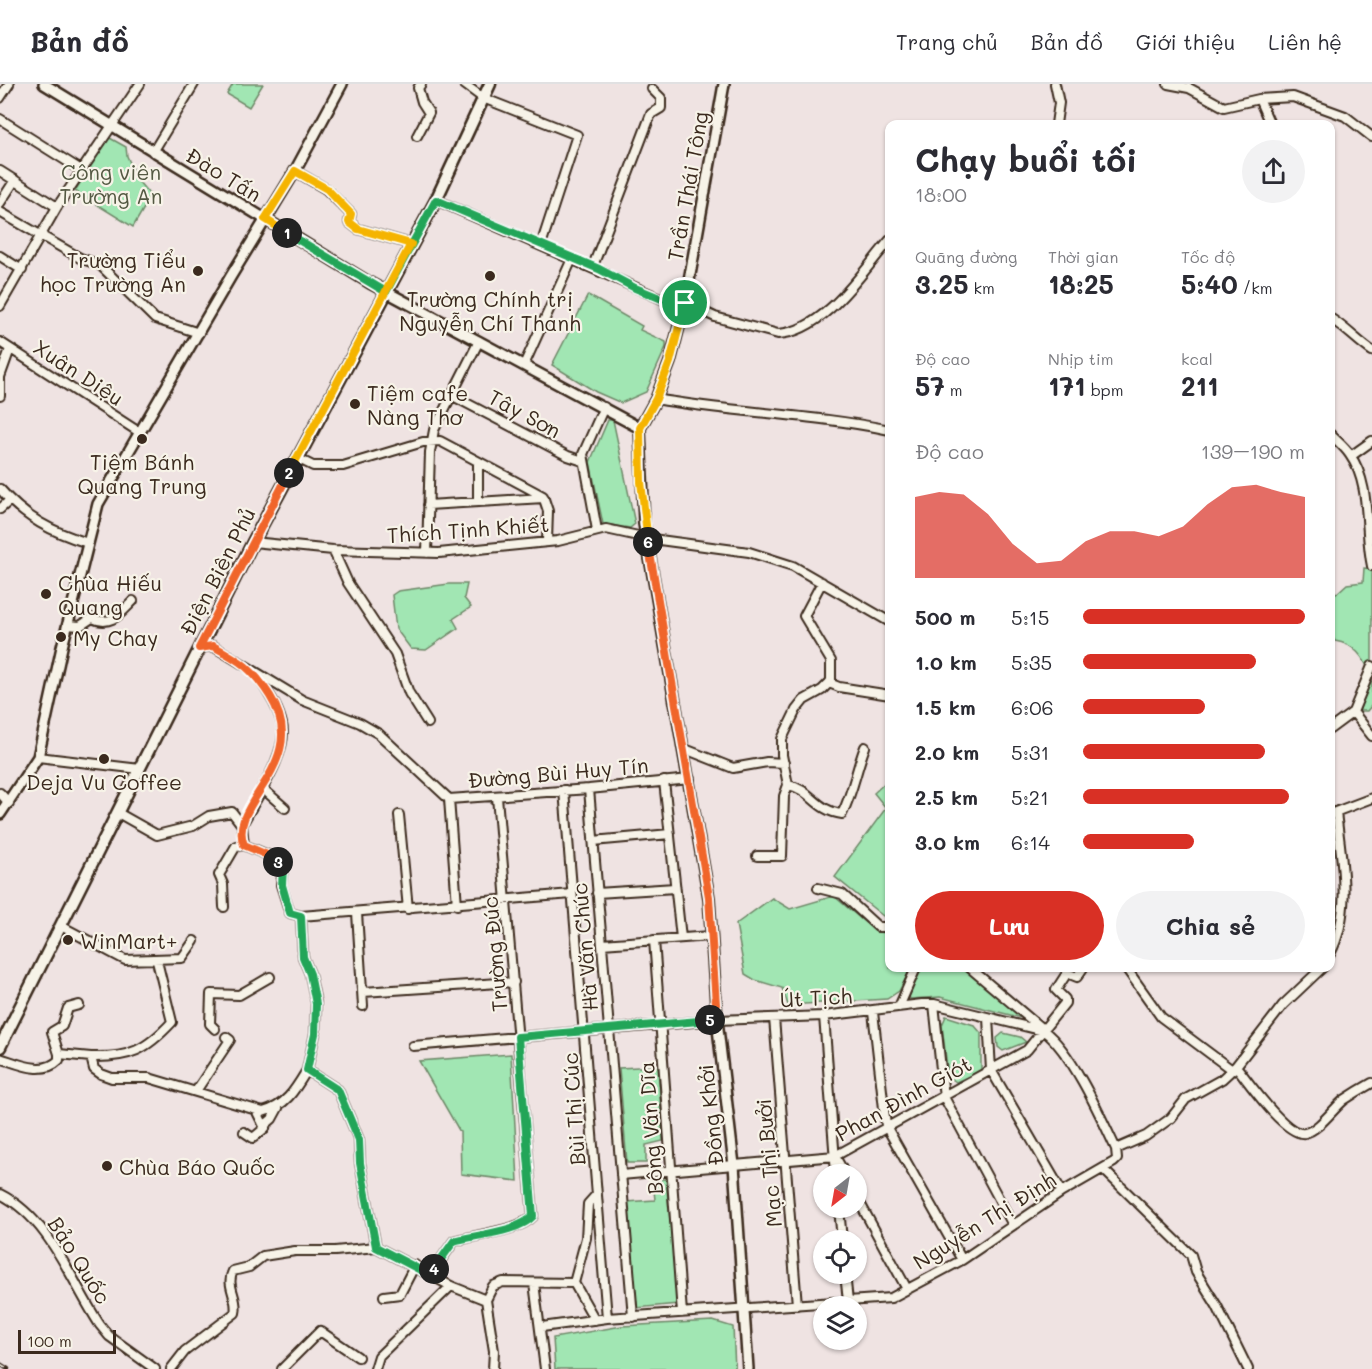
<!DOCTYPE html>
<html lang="vi">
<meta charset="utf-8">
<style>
:root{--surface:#fff;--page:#f2f2f3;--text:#2b2b33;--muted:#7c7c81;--line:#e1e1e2;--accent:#d93025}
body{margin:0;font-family:Mali,sans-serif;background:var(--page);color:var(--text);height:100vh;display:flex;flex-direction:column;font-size:22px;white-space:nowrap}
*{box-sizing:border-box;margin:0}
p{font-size:20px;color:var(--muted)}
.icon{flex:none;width:33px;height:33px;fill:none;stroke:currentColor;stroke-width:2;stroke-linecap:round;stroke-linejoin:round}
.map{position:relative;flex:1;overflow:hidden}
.side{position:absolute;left:885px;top:36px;width:450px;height:852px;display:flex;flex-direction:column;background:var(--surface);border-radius:12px;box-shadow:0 2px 4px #0004}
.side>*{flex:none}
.needle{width:39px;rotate:211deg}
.buttons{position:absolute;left:813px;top:1080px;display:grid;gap:12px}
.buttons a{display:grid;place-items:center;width:54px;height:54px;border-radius:50%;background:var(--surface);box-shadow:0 2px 4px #0004;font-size:30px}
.scale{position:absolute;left:18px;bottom:15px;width:98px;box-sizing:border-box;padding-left:6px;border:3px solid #3b2a1e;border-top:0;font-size:16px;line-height:21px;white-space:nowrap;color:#3b2a1e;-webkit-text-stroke:4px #f7f3e8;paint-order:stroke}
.pin{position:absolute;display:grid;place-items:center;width:51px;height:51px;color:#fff;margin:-26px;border:3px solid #fff;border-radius:50%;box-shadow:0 2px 6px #0007}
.km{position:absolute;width:30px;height:30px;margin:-15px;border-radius:50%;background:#222;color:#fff;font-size:16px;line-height:30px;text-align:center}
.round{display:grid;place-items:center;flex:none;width:63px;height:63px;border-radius:32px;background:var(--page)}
.summary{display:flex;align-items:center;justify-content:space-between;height:102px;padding:0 30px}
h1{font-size:33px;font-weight:700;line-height:45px}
.figures{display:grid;grid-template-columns:repeat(3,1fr);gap:9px;height:102px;padding:6px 30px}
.figures div{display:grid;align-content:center}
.figures b{font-size:26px;font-weight:700}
.figures small{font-size:16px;font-weight:400}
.figures p{font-size:16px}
.chart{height:168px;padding:12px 30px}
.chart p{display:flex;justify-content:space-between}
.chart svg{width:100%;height:108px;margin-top:6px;fill:var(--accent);opacity:.7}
.cta{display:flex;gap:12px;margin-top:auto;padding:12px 30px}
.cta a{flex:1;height:69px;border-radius:36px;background:var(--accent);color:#fff;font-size:24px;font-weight:700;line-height:69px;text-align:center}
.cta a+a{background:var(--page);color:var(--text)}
ul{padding:0 30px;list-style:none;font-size:20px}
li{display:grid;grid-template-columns:96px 72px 1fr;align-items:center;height:45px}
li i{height:15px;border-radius:8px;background:var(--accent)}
header{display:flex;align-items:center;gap:36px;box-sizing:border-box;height:84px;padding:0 30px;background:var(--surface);border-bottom:2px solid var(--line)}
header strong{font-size:28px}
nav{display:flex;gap:33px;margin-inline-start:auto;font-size:21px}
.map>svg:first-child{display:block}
.green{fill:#a1e6b3;stroke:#6e8868;stroke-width:1.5}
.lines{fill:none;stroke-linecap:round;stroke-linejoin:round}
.minor-casing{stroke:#3b2a1e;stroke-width:12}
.tertiary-casing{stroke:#3b2a1e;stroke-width:14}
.secondary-casing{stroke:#3b2a1e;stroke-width:15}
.minor{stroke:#f7f3e8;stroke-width:8}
.tertiary{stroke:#f7f3e8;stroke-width:9}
.secondary{stroke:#f7f3e8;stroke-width:10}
.rail-casing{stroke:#3b2a1e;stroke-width:4.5}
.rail{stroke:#f7f3e8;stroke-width:2;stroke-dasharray:7;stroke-linecap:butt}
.split-1-casing{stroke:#fff;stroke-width:12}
.split-2-casing{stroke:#fff;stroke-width:12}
.split-3-casing{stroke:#fff;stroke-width:12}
.split-4-casing{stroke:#fff;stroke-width:12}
.split-5-casing{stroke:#fff;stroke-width:12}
.split-6-casing{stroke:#fff;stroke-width:12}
.split-7-casing{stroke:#fff;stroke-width:12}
.split-1{stroke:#22a559;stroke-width:8}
.split-2{stroke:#f5b400;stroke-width:8}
.split-3{stroke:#f0652b;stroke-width:8}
.split-4{stroke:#22a559;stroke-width:8}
.split-5{stroke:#22a559;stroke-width:8}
.split-6{stroke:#f0652b;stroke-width:8}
.split-7{stroke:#f5b400;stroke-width:8}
.poi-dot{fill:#3b2a1e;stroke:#f7f3e8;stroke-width:2}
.labels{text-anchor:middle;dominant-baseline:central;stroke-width:4.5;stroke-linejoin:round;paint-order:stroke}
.park-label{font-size:21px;fill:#545943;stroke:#f7f3e8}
.street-label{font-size:21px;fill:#3b2a1e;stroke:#f7f3e8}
.poi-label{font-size:21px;fill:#3b2a1e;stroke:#f7f3e8;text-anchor:start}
</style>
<header>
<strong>Bản đồ</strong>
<nav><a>Trang chủ</a><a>Bản đồ</a><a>Giới thiệu</a><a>Liên hệ</a></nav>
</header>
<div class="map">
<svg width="1372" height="1285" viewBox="0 0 1372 1285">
<rect width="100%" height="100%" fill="#efe3e2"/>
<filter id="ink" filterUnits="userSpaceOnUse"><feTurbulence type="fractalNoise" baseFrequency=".0167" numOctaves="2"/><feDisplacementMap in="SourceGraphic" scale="12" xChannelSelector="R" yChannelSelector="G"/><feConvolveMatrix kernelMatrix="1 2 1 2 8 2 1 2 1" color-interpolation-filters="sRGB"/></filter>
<g filter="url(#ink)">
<!-- green -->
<path class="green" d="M233 0H263L249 23 227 10Z
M108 53 126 63 127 72 138 97 151 112 133 143 75 107Z
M588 211 642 242 640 246 666 258V263L646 308 621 319 596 308 552 281Z
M608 336H613L635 440 630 444 603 440 590 378Z
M1364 484 1372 485V621L1367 627H1359L1371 590C1363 573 1355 560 1335 557L1331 550 1330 506 1337 509 1347 500 1363 498Z
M449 500H467L464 514 471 523 453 535 458 544 426 566 411 565 396 545 392 511 398 507Z
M889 695V830L883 832 835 793 886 724 874 709Z
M834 812 876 848 889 849 890 884H911L899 907 887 915 788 921 782 904 755 896 745 890 736 840 772 814 790 825Z
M922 884H965L1022 934 940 913 910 915 907 908Z
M946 932 974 941 981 949V987L956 998 948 992 942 941Z
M1003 949 1020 953 1026 958 1003 967 998 963 997 954Z
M511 970 518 1097 461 1090 460 1048 419 977Z
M658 982 663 1057 646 1061V1079H627L619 984Z
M666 1095 678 1220 636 1224 626 1118 655 1116 653 1096Z
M713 1237 733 1243 735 1285H555L553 1254 622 1242Z"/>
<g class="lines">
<!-- minor casing -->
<g class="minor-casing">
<path id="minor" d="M464 0 483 14 577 51 541 161
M1055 0 1059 19 1056 40
M1168 0 1189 4 1224 23 1259 15 1293 13 1345 32 1372 53
M0 14 9 0
M1259 15 1270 40
M0 35 81 86
M417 52 429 29 422 18 418 4 421 0
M153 68 194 0
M0 87 57 123
M295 87 326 105 351 130 349 138 358 145 411 160
M436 116 662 215 685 219 715 233 778 250C824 248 862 188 890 156
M0 119 15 96
M0 128 80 174 100 181 155 235 199 249
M0 172 22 186
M593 182 651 30 661 24V14L652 5
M0 222 57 123 140 0
M1330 234C1346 244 1357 257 1372 267
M0 258 139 348
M524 281 572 175
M0 293 10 265
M0 294V312
M451 311 568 372 583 377
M656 315C734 329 812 330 890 346
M1330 350C1337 357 1345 363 1350 371 1372 402 1364 447 1372 482
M1351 372 1372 357
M297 374 313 382H343L423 358 440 357 543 412 548 427 547 458
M478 378V418
M0 405C25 434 52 448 88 459
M428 421 544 414
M0 425 9 417
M597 446 583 370 604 323
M253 458 333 466 439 469 558 457 606 445 652 455 749 468 793 482 890 538
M333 466 348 499 395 570 409 609 428 639
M427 469 430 368 434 346 479 257
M67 541 80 542 92 534C111 543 120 530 133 517
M199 564 213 562 302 616 360 639 379 650 449 715 589 705 690 695
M829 599 839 603 890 611
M1353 628 1372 652
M1330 645 1353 628 1372 582
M685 665 733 684 767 678 784 679
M38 673 140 685
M664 697 681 854
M788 701C811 705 816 727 842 730 853 708 856 686 865 663
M262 704 285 724
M589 705 633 1233
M564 706 607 1234
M0 709 9 719
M449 715 457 821
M118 729 157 751 193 742 209 732 232 728 242 741 244 761 275 774 283 784 281 801 290 829 301 832 572 810
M1330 730 1372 714
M399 731 408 825
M242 741C255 715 289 669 282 640 278 622 267 607 257 591
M593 757 670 750
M757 772H782L784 712 788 701 782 671V655L796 626 804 616 822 606 831 597V577L804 532 822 498
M818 804 842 810 878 843H890
M597 809 675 804
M224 823 223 800 219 791 236 762 244 761
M357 829 363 922
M301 832 303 873 310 890 316 919 315 950 307 986
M61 842 125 876 182 874 194 857
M654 856 682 1229
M602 860 711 852
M1330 870C1353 826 1341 775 1336 728
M970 884 1041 944
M1126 884 1161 933 1232 986
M363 908 514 898
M934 920 944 1013 1013 1141
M899 923 916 884
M873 928 886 1042 962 1176
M824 932 836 1090
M774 934 797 1221
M988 934 991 986 1062 1108
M215 945 210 940 211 910 239 911 270 893
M413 962 717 936 824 932 922 920H934L1044 947C1072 968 1101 1033 1116 1065L1117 1075 1114 1078 1062 1108 962 1176 891 1214 607 1234 542 1243
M59 970 52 948 62 942 68 924 79 921
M91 973C130 974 146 966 172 938L157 877
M0 974C19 980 43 992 59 976V970L91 973 94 985 101 990 112 994H149L263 1028C286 1022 295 1006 307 986L338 1006 359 1056 360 1079 376 1163
M1236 982C1247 996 1286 1053 1305 1049 1319 1046 1333 1025 1344 1016 1353 1010 1363 1004 1372 999
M196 1007 230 956 226 953
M265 1041 272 1035 278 1024
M244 1048 253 1054 265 1044 256 1026
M1116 1065 1146 1052 1171 1034 1186 1015 1222 995 1236 982 1283 921 1322 884
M837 1076 845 1090
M1103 1085 1191 1171 1196 1188 1217 1222 1248 1285
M621 1091 835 1072 1027 966 1065 919V915L1056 906 1067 889 1077 893 1083 884
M0 1110C50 1135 71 1197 100 1241L109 1252 155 1285
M856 1112 907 1205
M839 1124 842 1156
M845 1190 848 1217
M430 1191 454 1157C473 1151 520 1147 533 1132L497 713
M534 1199 545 1285
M574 1199 586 1154 588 1120 597 1110
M384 1212 400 1210 415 1181
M486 1216 494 1267 493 1285
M171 1285 185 1267 235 1229C239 1214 225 1202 233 1187L249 1183 263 1172 295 1167H335L376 1163 451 1202 486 1216 493 1202 503 1198 574 1199 595 1236
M282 1285 320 1247 358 1273
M375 1285 379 1272 451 1202"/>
</g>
<!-- tertiary casing -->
<g class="tertiary-casing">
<path id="tertiary" d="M44 0 370 199 640 344
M724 0 685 219 670 278 656 315 640 344 644 440 709 814 717 936 734 1081 748 1285
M0 730 38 673 62 563 98 420 231 192 295 87 342 0"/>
</g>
<!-- secondary casing -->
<g class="secondary-casing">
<path id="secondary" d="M0 963 253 458 436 116 490 0"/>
</g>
<!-- minor -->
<use href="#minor" class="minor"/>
<!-- tertiary -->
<use href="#tertiary" class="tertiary"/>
<!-- secondary -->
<use href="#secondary" class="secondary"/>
<!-- rail casing -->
<g class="rail-casing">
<path id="rail" d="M0 1280 8 1285"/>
</g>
<!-- rail -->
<use href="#rail" class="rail"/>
</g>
</g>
<g class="lines" filter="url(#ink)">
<!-- split-1 casing -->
<g class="split-1-casing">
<path id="split-1" d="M287 149 386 208 436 116 599 185 635 204 662 215 685 219"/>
</g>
<!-- split-2 casing -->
<g class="split-2-casing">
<path id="split-2" d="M287 149 265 135 295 87 327 105 351 130 349 138 358 145 411 160 289 389"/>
</g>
<!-- split-3 casing -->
<g class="split-3-casing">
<path id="split-3" d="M278 778 274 774 244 761C226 718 313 680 270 612 253 585 241 577 213 562L199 564 289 389"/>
</g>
<!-- split-4 casing -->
<g class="split-4-casing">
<path id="split-4" d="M278 778 283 784 282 801 290 829 301 832 303 873 310 890 316 920 315 950 307 986 338 1006 359 1056 360 1079 376 1163 430 1191 434 1185"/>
</g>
<!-- split-5 casing -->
<g class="split-5-casing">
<path id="split-5" d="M434 1185 454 1157C474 1151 519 1148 533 1132L518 953 710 936"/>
</g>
<!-- split-6 casing -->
<g class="split-6-casing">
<path id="split-6" d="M648 458 709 813 717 936H710"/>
</g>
<!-- split-7 casing -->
<g class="split-7-casing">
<path id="split-7" d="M648 458 641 398 640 344 656 315 670 278 685 219"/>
</g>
<!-- split-1 -->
<use href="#split-1" class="split-1"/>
<!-- split-2 -->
<use href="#split-2" class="split-2"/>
<!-- split-3 -->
<use href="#split-3" class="split-3"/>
<!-- split-4 -->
<use href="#split-4" class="split-4"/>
<!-- split-5 -->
<use href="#split-5" class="split-5"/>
<!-- split-6 -->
<use href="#split-6" class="split-6"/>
<!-- split-7 -->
<use href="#split-7" class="split-7"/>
</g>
<!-- markers -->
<g class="poi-dot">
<circle cx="198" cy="187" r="6"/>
<circle cx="490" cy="192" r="6"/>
<circle cx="355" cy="320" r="6"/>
<circle cx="142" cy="355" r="6"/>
<circle cx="46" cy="510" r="6"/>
<circle cx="61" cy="553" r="6"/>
<circle cx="104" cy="675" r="6"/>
<circle cx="68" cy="856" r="6"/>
<circle cx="107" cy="1082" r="6"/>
</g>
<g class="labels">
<!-- park labels -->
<g class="park-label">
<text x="111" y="87">Công viên<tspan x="111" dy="24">Trường An</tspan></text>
</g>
<!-- street labels -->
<g class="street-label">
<text transform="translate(224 90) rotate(31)">Đào Tấn</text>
<text transform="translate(687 102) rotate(-80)">Trần Thái Tông</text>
<text transform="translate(79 288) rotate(33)">Xuân Diệu</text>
<text transform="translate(525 329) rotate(28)">Tây Sơn</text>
<text transform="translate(468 445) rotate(-4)">Thích Tịnh Khiết</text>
<text transform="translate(217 487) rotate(-63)">Điện Biên Phủ</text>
<text transform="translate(558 688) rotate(-5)">Đường Bùi Huy Tín</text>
<text transform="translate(584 863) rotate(-95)">Hà Văn Chúc</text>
<text transform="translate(494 870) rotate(-95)">Trường Đúc</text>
<text transform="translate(816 913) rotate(-3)">Út Tịch</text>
<text transform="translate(903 1014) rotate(-29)">Phan Đình Giót</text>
<text transform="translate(573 1025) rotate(-94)">Bùi Thị Cúc</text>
<text transform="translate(710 1031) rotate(-96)">Đồng Khởi</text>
<text transform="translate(650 1044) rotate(-94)">Bông Văn Dĩa</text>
<text transform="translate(768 1079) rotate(-95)">Mạc Thị Bưởi</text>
<text transform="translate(984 1136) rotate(-32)">Nguyễn Thị Định</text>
<text transform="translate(80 1176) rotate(58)">Bảo Quốc</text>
</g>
<!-- poi labels -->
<g class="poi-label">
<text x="186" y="175" text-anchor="end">Trường Tiểu<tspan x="186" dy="24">học Trường An</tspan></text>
<text x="490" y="214" text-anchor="middle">Trường Chính trị<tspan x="490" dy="24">Nguyễn Chí Thanh</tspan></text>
<text x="367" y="308">Tiệm cafe<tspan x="367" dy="24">Nàng Thơ</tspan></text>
<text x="142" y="377" text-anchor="middle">Tiệm Bánh<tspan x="142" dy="24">Quang Trung</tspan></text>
<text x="58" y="498">Chùa Hiếu<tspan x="58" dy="24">Quang</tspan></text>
<text x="73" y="553">My Chay</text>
<text x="104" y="697" text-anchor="middle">Deja Vu Coffee</text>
<text x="80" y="856">WinMart+</text>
<text x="119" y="1082">Chùa Báo Quốc</text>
</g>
</g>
</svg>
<div class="buttons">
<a><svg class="needle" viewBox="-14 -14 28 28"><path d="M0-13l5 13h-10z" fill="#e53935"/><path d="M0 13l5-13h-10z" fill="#7c7c81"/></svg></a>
<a><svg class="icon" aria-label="locate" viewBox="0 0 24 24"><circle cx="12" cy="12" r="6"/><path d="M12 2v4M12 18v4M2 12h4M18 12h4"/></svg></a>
<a><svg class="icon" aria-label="layers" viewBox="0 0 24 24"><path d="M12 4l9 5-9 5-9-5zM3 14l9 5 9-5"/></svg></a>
</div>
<div class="scale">100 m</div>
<div class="pin" style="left:685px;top:219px;background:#1e9e55"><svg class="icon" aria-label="arrive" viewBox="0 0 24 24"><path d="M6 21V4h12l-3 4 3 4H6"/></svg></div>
<b class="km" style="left:287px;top:149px">1</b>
<b class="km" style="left:289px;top:389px">2</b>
<b class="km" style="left:278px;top:778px">3</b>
<b class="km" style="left:434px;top:1185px">4</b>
<b class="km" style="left:710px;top:936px">5</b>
<b class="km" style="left:648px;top:458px">6</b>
<section class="side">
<div class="summary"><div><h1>Chạy buổi tối</h1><p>18:00</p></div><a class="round"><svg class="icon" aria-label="share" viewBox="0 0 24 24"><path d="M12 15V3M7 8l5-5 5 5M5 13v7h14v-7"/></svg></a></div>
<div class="figures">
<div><p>Quãng đường</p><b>3.25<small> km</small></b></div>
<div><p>Thời gian</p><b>18:25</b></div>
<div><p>Tốc độ</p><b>5:40<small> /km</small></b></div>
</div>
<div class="figures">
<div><p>Độ cao</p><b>57<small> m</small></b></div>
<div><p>Nhịp tim</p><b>171<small> bpm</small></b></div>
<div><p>kcal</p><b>211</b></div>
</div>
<div class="chart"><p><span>Độ cao</span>139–190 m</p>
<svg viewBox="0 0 160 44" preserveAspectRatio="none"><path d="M0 44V11L10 9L20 10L30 18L40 30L50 38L60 37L70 29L80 25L90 25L100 27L110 23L120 14L130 7L140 6L150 9L160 11V44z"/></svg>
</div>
<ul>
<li><b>500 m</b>5:15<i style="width:100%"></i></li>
<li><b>1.0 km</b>5:35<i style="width:78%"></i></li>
<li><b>1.5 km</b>6:06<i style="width:55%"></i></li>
<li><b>2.0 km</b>5:31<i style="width:82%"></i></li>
<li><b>2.5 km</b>5:21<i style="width:93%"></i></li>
<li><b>3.0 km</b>6:14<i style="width:50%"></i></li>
</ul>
<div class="cta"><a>Lưu</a><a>Chia sẻ</a></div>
</section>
</div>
